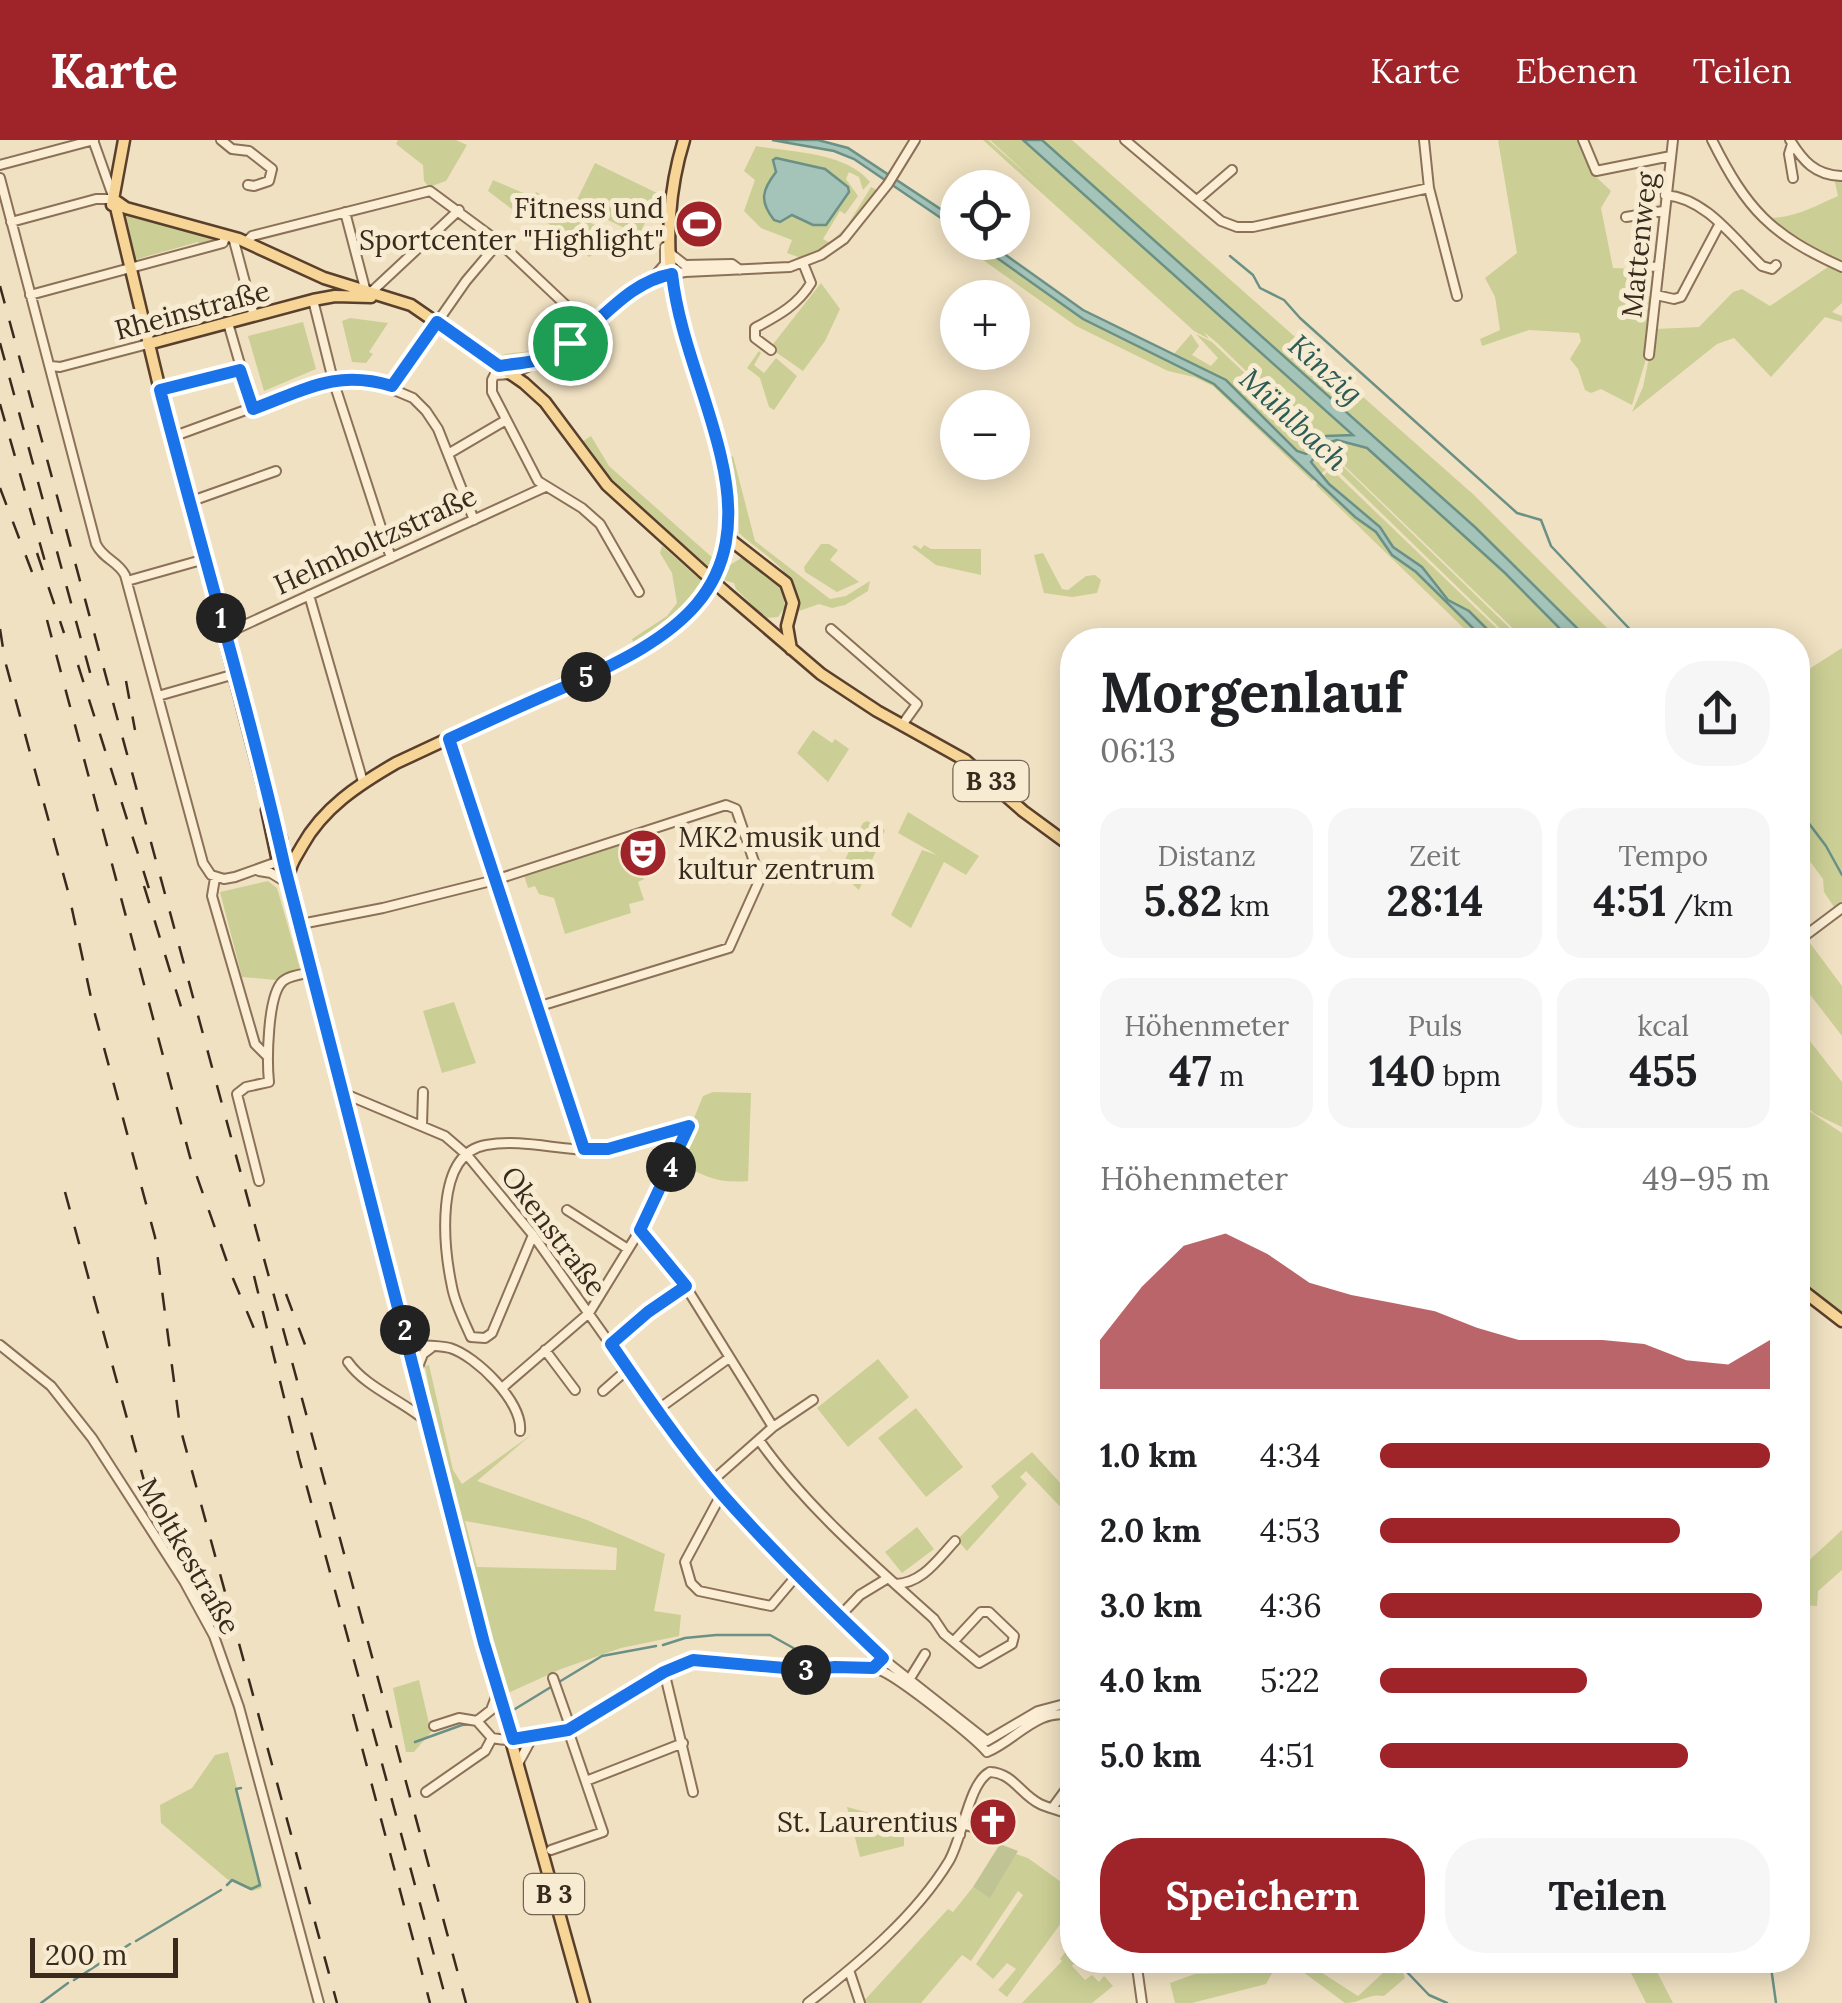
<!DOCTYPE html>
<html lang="de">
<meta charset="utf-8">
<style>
:root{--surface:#fff;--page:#f6f6f6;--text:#202124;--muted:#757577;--accent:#9e242a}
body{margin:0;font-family:Lora,serif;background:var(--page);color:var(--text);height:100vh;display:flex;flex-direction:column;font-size:38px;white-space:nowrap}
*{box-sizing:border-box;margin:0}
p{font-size:32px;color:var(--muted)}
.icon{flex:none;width:55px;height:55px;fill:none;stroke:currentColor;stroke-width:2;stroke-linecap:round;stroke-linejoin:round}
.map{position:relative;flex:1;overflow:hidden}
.drawer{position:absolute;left:1060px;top:488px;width:750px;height:1345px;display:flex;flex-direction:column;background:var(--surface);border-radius:40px;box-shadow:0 5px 25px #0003}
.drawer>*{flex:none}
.buttons{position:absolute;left:940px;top:30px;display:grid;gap:20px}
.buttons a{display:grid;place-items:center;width:90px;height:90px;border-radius:50%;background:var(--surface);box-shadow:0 5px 25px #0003;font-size:50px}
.scale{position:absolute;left:30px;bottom:25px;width:148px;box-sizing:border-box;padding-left:10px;border:5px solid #3a2a1d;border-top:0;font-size:28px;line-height:35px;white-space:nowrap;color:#3a2a1d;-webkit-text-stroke:8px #f7ebd2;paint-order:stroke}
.pin{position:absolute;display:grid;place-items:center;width:85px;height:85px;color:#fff;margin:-42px;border:5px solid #fff;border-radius:50%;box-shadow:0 2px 10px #0007}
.km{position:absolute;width:50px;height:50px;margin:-25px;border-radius:50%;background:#222;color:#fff;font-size:28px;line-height:50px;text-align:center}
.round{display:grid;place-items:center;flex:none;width:105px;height:105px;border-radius:40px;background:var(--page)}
.headline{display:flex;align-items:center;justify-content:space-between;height:170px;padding:0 40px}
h1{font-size:55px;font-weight:700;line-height:75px}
.stats{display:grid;grid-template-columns:repeat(3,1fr);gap:15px;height:170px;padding:10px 40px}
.stats div{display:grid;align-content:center;border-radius:25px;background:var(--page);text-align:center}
.stats b{font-size:42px;font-weight:700}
.stats small{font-size:28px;font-weight:400}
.stats p{font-size:28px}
.chart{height:280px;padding:20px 40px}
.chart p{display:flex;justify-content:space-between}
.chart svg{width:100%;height:180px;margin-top:10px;fill:var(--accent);opacity:.7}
.action{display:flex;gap:20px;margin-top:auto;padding:20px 40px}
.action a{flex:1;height:115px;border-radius:40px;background:var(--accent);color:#fff;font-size:40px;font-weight:700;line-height:115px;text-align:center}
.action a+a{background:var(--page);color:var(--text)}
ul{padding:0 40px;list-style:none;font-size:32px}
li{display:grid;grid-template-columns:160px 120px 1fr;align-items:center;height:75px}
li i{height:25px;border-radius:12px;background:var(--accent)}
header{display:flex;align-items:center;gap:60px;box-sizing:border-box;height:140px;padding:0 50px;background:var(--accent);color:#fff}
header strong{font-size:48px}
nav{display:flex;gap:55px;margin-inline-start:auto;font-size:35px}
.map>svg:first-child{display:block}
.green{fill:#cbcf95;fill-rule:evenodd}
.cemetery{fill:#c0c495}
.water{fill:#a4c3b9;stroke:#6b9186;stroke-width:2.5}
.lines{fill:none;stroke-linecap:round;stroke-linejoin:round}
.stream{stroke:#6b9186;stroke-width:2.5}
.minor-casing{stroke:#8b7158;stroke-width:12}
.major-casing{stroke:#593f2c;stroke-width:15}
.minor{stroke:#fbeed5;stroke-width:8}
.major{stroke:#f6d597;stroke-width:10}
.rail{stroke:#3a2a1d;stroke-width:2.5;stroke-dasharray:18 18;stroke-linecap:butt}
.major-bridge-casing{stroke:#593f2c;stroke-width:15;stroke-linecap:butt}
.major-bridge{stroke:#f6d597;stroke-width:10}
.route-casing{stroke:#fff;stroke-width:20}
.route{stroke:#1a73e8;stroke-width:12}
.labels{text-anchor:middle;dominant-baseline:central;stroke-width:10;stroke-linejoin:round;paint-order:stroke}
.shield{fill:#f7ebd2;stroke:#736453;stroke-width:2.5}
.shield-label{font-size:25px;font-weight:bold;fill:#3a2a1d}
.poi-label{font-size:28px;fill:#3a2a1d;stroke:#f7ebd2;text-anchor:end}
.street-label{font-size:28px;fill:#3a2a1d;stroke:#f7ebd2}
.water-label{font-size:30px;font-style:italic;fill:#2b5b56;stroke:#f7ebd2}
</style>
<header>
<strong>Karte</strong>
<nav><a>Karte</a><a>Ebenen</a><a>Teilen</a></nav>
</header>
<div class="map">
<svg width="1842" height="1863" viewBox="0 0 1842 1863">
<rect width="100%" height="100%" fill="#f0e1c2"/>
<!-- green -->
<path class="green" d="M398 0H456L467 5 446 41 429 47 424 41 423 25 396 4Z
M983 0H988L1041 47 990 0H1023L1353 295 1332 300 1367 308 1505 433 1571 500H1525L1216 202 1204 192 1209 199 1194 191Z
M1042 0H1072L1474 355 1619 500H1589L1476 388Z
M1498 0H1580L1592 33 1611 51 1601 68 1613 128 1643 129 1640 142 1648 143 1647 156 1654 157 1647 216 1632 265 1601 249 1591 253 1585 250 1578 229 1570 219 1581 201 1579 193 1529 190 1482 206 1480 199 1500 190 1495 157 1485 138 1517 113Z
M756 6C791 12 846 12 870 42L863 50 859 37 849 32 846 39 858 56 845 74 840 71 823 99 830 103 847 86 871 47 879 51C855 81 835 108 797 122L798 117 787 113 792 100 761 88 744 71 755 40 744 31Z
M595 23 659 54 639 95 575 64Z
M1834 38H1842V124L1818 114 1766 78C1793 79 1815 66 1838 56Z
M493 40 533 57 536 52 546 57 544 69 556 75 560 68 634 104 631 110 606 98 600 110 589 117 531 69 521 76 488 51Z
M125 72 217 97V102L201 106 198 102 134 120Z
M959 103H976L1083 179 1214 244 1315 338 1312 341 1213 246 1194 237 1168 231 1076 186Z
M1828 127 1842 133V163L1832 172 1842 176V182L1825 177 1771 237 1734 198 1717 204 1632 272 1643 247 1655 189 1699 187 1733 152 1742 149 1770 166Z
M821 143 840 169 825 201 803 231 770 208Z
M569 173 580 184V190C556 209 530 229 498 217 509 211 521 214 533 210 546 206 559 183 569 173Z
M350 178 388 183 369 212 373 214 366 223 352 222 342 181Z
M303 182 316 229 264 251 248 196Z
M1191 194 1199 206 1192 215 1211 226 1218 218 1196 194 1212 202 1315 300 1329 326 1321 334 1311 321 1315 310 1306 314 1297 311 1226 240 1173 215Z
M759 211 761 213 754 225 764 233 776 218 797 236 774 270 769 267 760 238 747 228Z
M591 296 609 326 714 419 711 429C663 391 617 352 580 303Z
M1320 304 1522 500H1512L1334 327Z
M733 316 755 401 830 459 846 456 870 441 868 451 845 465 832 468 819 464 796 472C805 435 761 414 739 393L738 356 731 317Z
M1331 329 1509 500H1498L1469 471 1449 460 1422 427 1393 407 1380 387 1322 337Z
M1318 342 1376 392 1485 500H1476L1316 345Z
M821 404H829L838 410 830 420 859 442 837 452 805 432 804 427Z
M915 405 921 409 924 405 931 409H981V435L936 425 912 407Z
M662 406 703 442C687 470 664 491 634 504L632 499 667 476 677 463 672 433 660 413Z
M1043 413 1062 449 1068 450 1086 436 1095 435 1101 440 1097 453 1072 457 1044 453 1034 415Z
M743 417 777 443 783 453 785 467 778 477 765 478 736 449 734 443 723 440 728 426Z
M1842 508V761L1834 767 1824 752 1823 739 1798 705V536Z
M813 590 832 603 835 599 849 609 828 642 797 613Z
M908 672 979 716 966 735 944 722 911 788 891 775 922 710 937 715 898 693Z
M867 681 885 690 859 750 839 732 863 683Z
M626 701 630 714 636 716 644 739 638 742 644 760 629 764 631 773 565 794 554 758 539 754 535 746 528 748 524 735Z
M268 741 277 748 300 828 276 840 242 837 220 752Z
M1807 799 1842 846V896L1798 839V806Z
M454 862 476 923 442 933 423 871Z
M1798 886 1842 942V987L1815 974 1798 960Z
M713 952 751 953 748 1041C719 1044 701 1036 677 1020L703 956Z
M1798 964 1842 993V1178L1798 1145Z
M878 1219 909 1257 848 1307 817 1268Z
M429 1225 453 1330 462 1344 531 1295 477 1341 587 1380 665 1414 654 1471 681 1475 679 1496 621 1508 561 1529 508 1553 496 1524 434 1276 425 1226ZM465 1381 617 1408 616 1430 477 1427Z
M916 1268 963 1327 926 1357 878 1298Z
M1032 1312 1072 1356V1379L1026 1331 1020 1337 1027 1344 967 1411 957 1400 999 1357 991 1346Z
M917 1387 934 1409 902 1433 885 1412Z
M1842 1390V1430L1818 1451 1817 1466 1798 1465V1421L1804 1425Z
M419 1540 431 1592 414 1612H406L393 1548Z
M228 1612 262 1748 252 1751 227 1739 161 1683 160 1665 192 1648 215 1615Z
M847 1667 877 1675 904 1677V1706L860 1717Z
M1016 1714 1028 1718 1072 1750V1768L1007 1857 998 1850 1016 1829 1007 1823 993 1839 976 1824 1023 1755 1018 1751 971 1821 962 1815 921 1863H862L948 1769 953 1772 973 1747 990 1757Z
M1072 1803V1820H1076L1072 1826 1085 1840 1092 1835 1099 1842 1104 1836 1113 1846 1092 1863H1022L1062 1821 1060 1819Z
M1287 1820H1302L1358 1856 1397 1820H1401V1824L1398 1822 1393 1829 1398 1834 1402 1830 1405 1838 1384 1856C1369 1853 1360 1863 1345 1863Z
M1651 1820 1673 1863H1646L1628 1827Z
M1276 1826 1266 1844 1192 1863H1175L1170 1843 1195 1834 1251 1833Z"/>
<!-- cemetery -->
<path class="cemetery" d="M1000 1704 1018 1711 990 1758 973 1747Z"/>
<!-- water -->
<path class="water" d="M772 0H818L848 8 957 80V89L854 19 834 11Z
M1023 0H1042L1476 388 1589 500H1571L1505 433 1367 308 1337 300 1327 303 1323 298 1326 296 1353 295Z
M776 18 825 29 848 47 849 52 826 85H813L792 75 780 82 774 80C759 61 762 50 776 32L773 20Z
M976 103H989L1083 170 1226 240 1297 311 1306 314 1315 310 1318 313 1311 322 1329 344 1380 387 1393 407 1422 427 1448 460 1469 471 1498 500H1485L1416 432 1392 415 1376 392 1355 377 1214 244 1083 179Z"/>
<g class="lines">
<!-- stream -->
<path class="stream" d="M1230 116 1253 135 1260 148 1284 160 1300 178 1517 373 1541 380 1551 406 1640 500
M1798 669 1826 706 1842 735
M663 1505 685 1498 716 1495H770L813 1519 839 1524
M856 1523 872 1520
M883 1525 898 1536
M559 1542 602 1516 656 1506
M515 1569 551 1547
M415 1602 462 1585 475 1584
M982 1603 990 1606 1027 1582
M227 1745 232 1740 251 1749 260 1745 236 1649 241 1648
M136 1801 221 1750
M1406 1820V1831L1429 1855 1447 1863
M1770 1820 1776 1863
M74 1840 130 1804
M41 1863 68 1843"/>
<!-- minor casing -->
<g class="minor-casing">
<path id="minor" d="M221 0 232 9 249 11 272 29 269 41 254 46 248 45
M1125 0 1221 81 1237 87H1253L1429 48
M1424 0 1429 48 1457 156
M1583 0 1596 31 1671 16
M1712 0C1747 70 1771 95 1842 127
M1790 0C1803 21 1815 35 1841 36
M1792 4 1789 14 1793 38
M0 25 94 0
M0 38 96 404C103 419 118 421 125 435L203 723 211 735 224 739 235 737 277 722
M1665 55C1706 58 1734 99 1762 126L1772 129 1776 125
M1197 60 1232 30
M345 72 367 156 459 70
M1626 77 1663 71
M11 82 96 59H114L93 0
M233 97 254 176
M247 101 252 96 430 51 499 102 590 188
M671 114 685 125 732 124 740 130
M1634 126 1659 127
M653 138 665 124V107
M30 155 223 103 226 95
M1656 155 1674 159 1681 157 1719 85
M313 160 333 240 391 418
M228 183 253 269
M771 210 755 198V188C777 176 797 166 811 143L803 123
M1649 215 1673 0
M531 221 499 226 492 240V252L538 341 582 368 600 384 639 452
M51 226 60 227 148 204
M495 235 512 234 554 215 632 151 653 138 685 132 790 127 821 115 844 99 888 44 915 0
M392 247 466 141 499 102
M160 250 240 230
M172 297 325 241H373L413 258 426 271 438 289 474 380
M448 314 506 280
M189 362 276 331
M127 441 205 419
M309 455 363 642
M831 489 917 564 902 585
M225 494 545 347
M158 556 235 534
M449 599 584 1009
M259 731 271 733 284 741
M215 738 212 756 255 904 266 915
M301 784 383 768 495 740 726 665 736 669 760 739 729 808 537 867
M1798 801 1842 768
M346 957 350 956 445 996 467 1015 533 1095 657 1270 722 1353 838 1478 883 1519 987 1601
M422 985 423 952
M259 1041 237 954 246 947 269 942C267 922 267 855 283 841 290 835 304 834 313 832
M567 1070 628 1109
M640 1090 686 1147 773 1287
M533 1095 492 1193 485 1198 471 1197C464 1181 455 1164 452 1147 444 1109 433 1014 486 1005 524 998 563 1012 601 1010 632 1008 659 988 689 986
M611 1204 648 1172 686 1147
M0 1205 51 1246 92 1298 184 1441 214 1496 239 1567 319 1863
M409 1205C422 1206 437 1205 450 1208 476 1216 523 1262 520 1291
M545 1210 575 1250
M348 1222C366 1248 404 1261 427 1282
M416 1232 423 1214 431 1208
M502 1248 589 1173 640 1090 689 986
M603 1251 628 1229
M657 1270 729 1218
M759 1300C806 1367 873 1424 934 1479L944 1494 979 1523 1012 1504 1014 1496 989 1472H981L954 1501
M712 1341 773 1287 813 1260
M722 1353 685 1422 691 1443 699 1451 771 1466 798 1434
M895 1444C922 1444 938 1419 955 1401
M838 1478 860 1455 888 1438
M664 1531 693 1652
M553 1538 571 1589
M909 1540 925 1514
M477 1581 491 1570 497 1554
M434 1586 459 1578 477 1581 492 1598
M492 1598C567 1613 615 1549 679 1524 719 1509 767 1531 808 1530 831 1530 863 1521 884 1532 904 1542 972 1595 987 1612
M987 1601 1038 1571 1072 1562
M987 1612C1015 1601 1039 1566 1072 1576
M519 1622 532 1598
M990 1632C1013 1633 1021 1655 1040 1664 1050 1669 1062 1670 1072 1676
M586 1641 683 1603
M426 1652 485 1611 492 1598
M1053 1667 1072 1641
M965 1685 994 1693
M932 1686 947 1687 960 1695
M551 1710 603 1692 568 1590
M1136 1820 1142 1863
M849 1830 860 1863
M808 1863C859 1823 915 1777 949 1721 963 1697 969 1642 990 1632"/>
</g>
<!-- major casing -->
<g class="major-casing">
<path id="major" d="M114 59 160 250 264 649 281 699 285 728 484 1503 584 1863
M116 61 126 68 239 99 324 138 411 165 524 243 545 262 607 345 703 432
M112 65 124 0
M148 204 313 160 335 156 371 157
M728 398 786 443 793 463 787 486 791 509
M724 451 821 534 877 571 965 620 1023 671 1072 707
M267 670 280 731
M289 734C291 722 296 717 302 706 323 668 358 645 396 623L653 503C794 407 698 280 674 153 665 103 669 48 684 0
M1798 1147 1842 1181"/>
</g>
<!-- minor -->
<use href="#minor" class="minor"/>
<!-- major -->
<use href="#major" class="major"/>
<!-- rail -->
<path class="rail" d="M0 146 466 1863
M0 203 91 536
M0 264 46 425
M0 348 32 432
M37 413 64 493
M47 480 190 1017 232 1136 258 1198
M0 489 5 521 69 755 93 867 155 1097 180 1287 337 1863
M78 525 152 758
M126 541 135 590
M144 746 182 870
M65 1052 146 1348 225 1479
M254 1136 299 1318 447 1863
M286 1154 307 1210
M353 1574 430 1863"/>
<!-- major-bridge casing -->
<g class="major-bridge-casing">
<path id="major-bridge" d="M703 432 724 451"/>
</g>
<!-- major-bridge -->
<use href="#major-bridge" class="major-bridge"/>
</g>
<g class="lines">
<!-- route casing -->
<g class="route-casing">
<path id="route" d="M672 134C679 197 707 255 721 317 753 452 676 497 567 546 527 563 488 581 449 599L584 1009H608L689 986 640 1090 686 1146 648 1172 611 1204C646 1255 681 1306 721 1353 772 1411 827 1465 883 1518L873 1528 835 1527 808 1530 693 1520 664 1532 568 1590 513 1599 484 1503 285 728C249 568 201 409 160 250L240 230 253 269C305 250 335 229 392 246L437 182 499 226C517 223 538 223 554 214 596 191 623 143 672 134Z"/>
</g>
<!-- route -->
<use href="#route" class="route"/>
</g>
<!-- icons -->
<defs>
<g id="stadium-disc" transform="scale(2.5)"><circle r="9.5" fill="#9e242a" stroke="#f7ebd2"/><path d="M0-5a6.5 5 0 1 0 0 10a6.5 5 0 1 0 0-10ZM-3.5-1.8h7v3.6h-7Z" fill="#fff"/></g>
<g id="theatre-disc" transform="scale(2.5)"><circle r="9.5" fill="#9e242a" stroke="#f7ebd2"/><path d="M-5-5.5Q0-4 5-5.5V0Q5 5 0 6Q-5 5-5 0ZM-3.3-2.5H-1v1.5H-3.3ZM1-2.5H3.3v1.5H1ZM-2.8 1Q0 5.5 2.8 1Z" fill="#fff"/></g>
<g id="church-disc" transform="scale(2.5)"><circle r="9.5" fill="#9e242a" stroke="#f7ebd2"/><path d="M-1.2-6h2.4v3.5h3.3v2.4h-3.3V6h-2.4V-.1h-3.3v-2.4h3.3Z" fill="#fff"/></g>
</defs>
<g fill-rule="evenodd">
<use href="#stadium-disc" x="699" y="84"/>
<use href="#theatre-disc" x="643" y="713"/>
<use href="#church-disc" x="993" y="1682"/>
</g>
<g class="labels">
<!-- shield labels -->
<g class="shield">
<rect x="953.5" y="621" width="75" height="40" rx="8"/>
<rect x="524" y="1734" width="60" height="40" rx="8"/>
</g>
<g class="shield-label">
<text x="991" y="641">B 33</text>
<text x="554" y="1754">B 3</text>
</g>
<!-- poi labels -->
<g class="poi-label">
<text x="664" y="68">Fitness und<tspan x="664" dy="32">Sportcenter "Highlight"</tspan></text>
<text x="678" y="697" text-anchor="start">MK2 musik und<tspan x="678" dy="32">kultur zentrum</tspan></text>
<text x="958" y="1682">St. Laurentius</text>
</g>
<!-- street labels -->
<g class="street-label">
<text transform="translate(1639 105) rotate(-84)">Mattenweg</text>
<text transform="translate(192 170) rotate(-15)">Rheinstraße</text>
<text transform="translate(375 400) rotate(-25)">Helmholtzstraße</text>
<text transform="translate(554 1091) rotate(53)">Okenstraße</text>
<text transform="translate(189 1416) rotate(60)">Moltkestraße</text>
</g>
<!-- water labels -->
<g class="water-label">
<text transform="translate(1326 229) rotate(42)">Kinzig</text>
<text transform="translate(1294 279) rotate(43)">Mühlbach</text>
</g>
</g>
</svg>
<div class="buttons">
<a><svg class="icon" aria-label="locate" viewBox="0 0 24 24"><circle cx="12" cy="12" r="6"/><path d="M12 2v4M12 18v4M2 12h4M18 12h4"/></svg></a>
<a>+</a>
<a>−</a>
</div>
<div class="scale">200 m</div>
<div class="pin" style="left:570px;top:203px;background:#1e9e55"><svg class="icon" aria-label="arrive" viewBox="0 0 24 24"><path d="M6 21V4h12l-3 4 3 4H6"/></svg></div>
<b class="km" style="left:221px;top:478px">1</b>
<b class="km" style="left:405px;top:1190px">2</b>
<b class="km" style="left:806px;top:1530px">3</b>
<b class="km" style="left:671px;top:1027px">4</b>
<b class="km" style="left:586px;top:537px">5</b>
<section class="drawer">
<div class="headline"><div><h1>Morgenlauf</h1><p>06:13</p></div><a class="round"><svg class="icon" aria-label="share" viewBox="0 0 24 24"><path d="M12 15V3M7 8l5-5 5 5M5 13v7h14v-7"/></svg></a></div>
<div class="stats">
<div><p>Distanz</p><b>5.82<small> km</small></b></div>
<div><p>Zeit</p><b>28:14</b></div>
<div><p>Tempo</p><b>4:51<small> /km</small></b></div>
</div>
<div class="stats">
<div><p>Höhenmeter</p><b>47<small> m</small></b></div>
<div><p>Puls</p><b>140<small> bpm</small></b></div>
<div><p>kcal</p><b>455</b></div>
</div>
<div class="chart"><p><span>Höhenmeter</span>49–95 m</p>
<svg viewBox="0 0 160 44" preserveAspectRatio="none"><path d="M0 44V32L10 19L20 9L30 6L40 11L50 18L60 21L70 23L80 25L90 29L100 32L110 32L120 32L130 33L140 37L150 38L160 32V44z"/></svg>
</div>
<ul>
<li><b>1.0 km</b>4:34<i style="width:100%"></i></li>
<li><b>2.0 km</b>4:53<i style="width:77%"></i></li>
<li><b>3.0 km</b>4:36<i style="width:98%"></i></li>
<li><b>4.0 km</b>5:22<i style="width:53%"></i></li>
<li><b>5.0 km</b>4:51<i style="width:79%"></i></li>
</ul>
<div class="action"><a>Speichern</a><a>Teilen</a></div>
</section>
</div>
